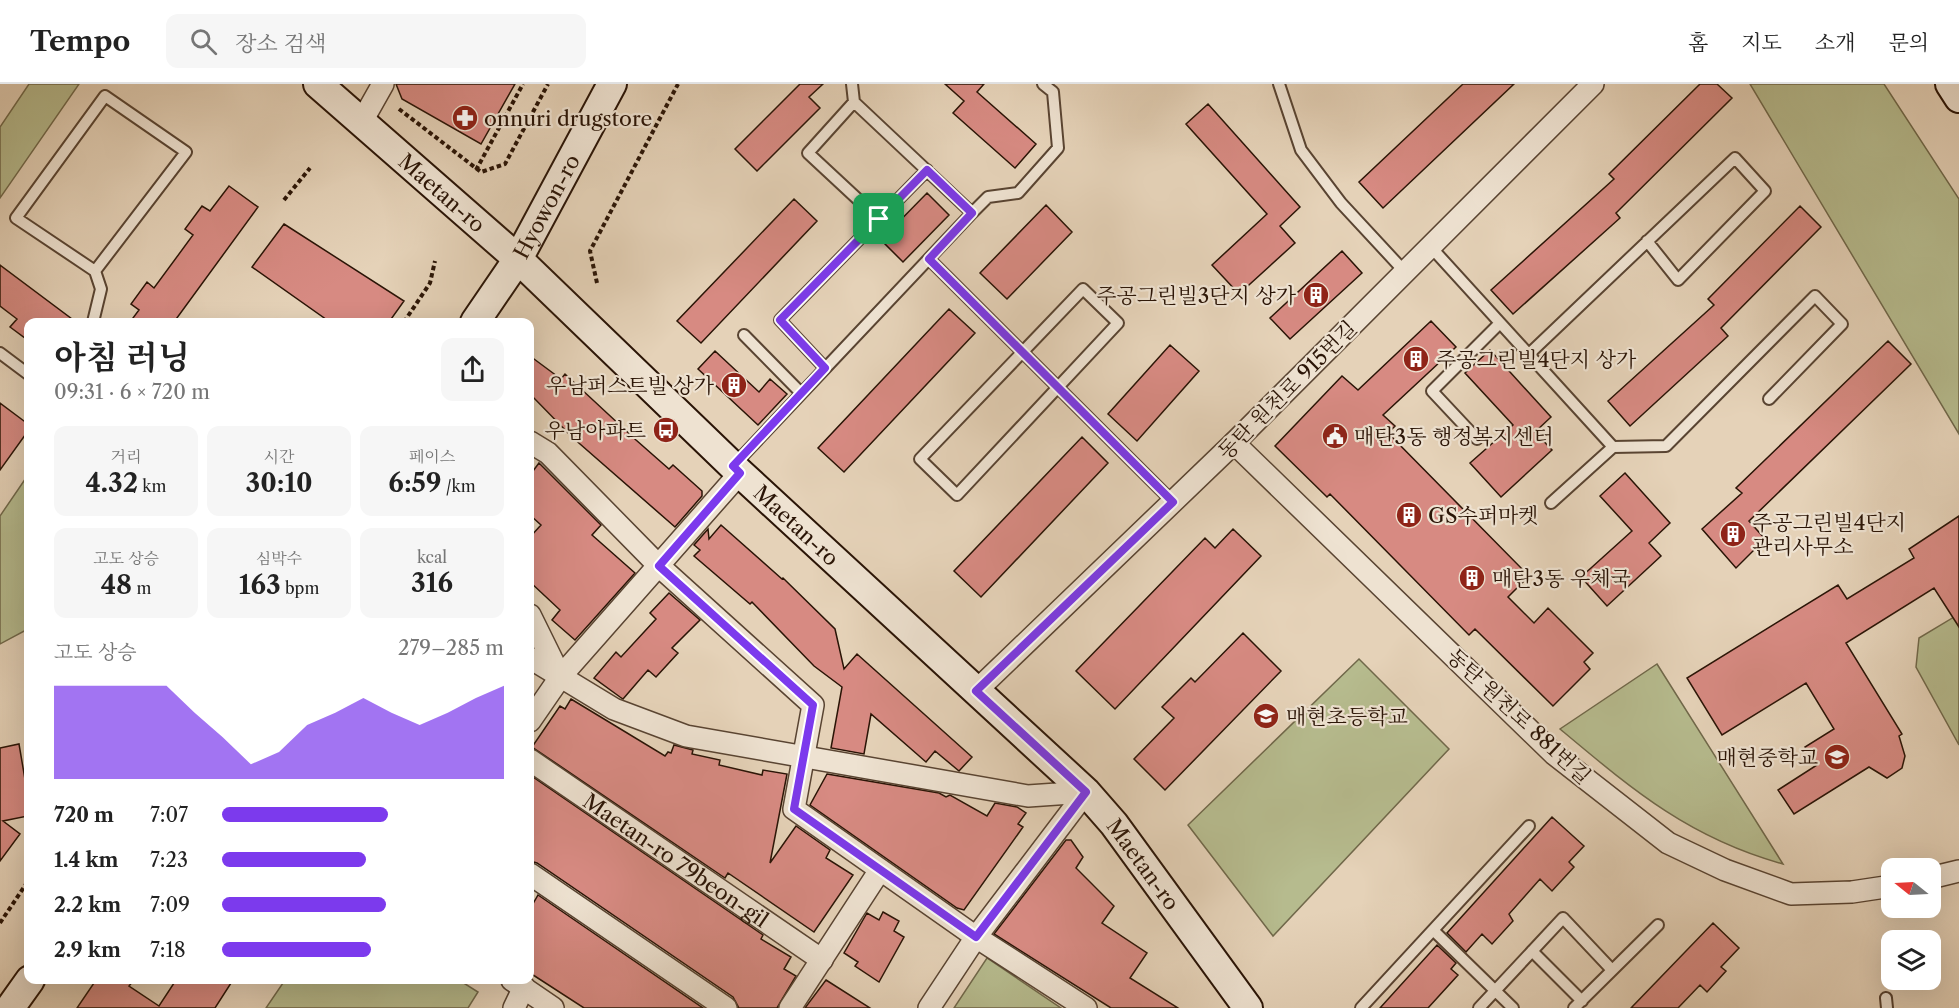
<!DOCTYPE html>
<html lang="ko">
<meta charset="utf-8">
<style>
:root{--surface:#fff;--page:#f6f6f6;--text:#222;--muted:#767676;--line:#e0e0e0;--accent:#7c3aed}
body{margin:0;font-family:"Libre Caslon Text","Noto Serif KR",serif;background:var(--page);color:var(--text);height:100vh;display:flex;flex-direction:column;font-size:22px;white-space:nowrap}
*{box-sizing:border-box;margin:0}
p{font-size:20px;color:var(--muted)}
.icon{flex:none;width:33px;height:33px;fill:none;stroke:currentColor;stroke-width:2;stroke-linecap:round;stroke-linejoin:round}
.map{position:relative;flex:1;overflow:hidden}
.details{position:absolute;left:24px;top:234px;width:510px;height:666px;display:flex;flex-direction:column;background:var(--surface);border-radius:12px;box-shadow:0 6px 24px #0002}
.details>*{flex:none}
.needle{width:39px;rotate:288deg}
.fabs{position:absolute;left:1881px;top:774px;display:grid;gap:12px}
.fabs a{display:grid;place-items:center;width:60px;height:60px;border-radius:12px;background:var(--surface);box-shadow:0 6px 24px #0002;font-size:30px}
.pin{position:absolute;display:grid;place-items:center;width:51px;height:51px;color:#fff;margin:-26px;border-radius:12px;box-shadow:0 3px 9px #0006}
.round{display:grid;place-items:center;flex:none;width:63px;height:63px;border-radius:12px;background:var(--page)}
.overview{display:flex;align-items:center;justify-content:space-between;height:102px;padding:0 30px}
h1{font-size:33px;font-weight:700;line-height:45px}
.figures{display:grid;grid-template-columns:repeat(3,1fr);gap:9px;height:102px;padding:6px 30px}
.figures div{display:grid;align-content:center;border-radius:12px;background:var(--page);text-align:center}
.figures b{font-size:26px;font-weight:700}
.figures small{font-size:16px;font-weight:400}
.figures p{font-size:16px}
.chart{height:168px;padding:12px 30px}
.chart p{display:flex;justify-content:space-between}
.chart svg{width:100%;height:108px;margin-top:6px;fill:var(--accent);opacity:.7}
ul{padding:0 30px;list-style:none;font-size:20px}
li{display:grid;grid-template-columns:96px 72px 1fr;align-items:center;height:45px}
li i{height:15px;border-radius:8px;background:var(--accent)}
header{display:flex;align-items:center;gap:36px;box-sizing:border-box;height:84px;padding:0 30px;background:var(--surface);border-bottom:2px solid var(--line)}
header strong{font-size:28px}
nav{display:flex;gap:33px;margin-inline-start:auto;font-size:21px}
.search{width:420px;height:54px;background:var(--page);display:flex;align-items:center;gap:15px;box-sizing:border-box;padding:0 21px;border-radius:12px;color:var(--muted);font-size:22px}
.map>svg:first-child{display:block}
.green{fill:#b6bb8e;stroke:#70684a;stroke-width:1.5}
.building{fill:#d78a82;stroke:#2a1406;stroke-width:1.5}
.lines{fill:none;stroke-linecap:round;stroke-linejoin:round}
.lane-casing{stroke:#594432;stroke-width:14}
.street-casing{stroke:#594432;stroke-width:24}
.secondary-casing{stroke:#2a1406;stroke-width:32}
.path{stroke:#2a1406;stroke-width:4;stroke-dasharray:4.5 3;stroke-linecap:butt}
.lane{stroke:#eee2d1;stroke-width:10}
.street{stroke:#eee2d1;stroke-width:21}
.secondary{stroke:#eee2d1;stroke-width:28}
.route-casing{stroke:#fff;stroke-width:12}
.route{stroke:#7c3aed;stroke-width:8}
.labels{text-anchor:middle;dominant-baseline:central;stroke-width:4.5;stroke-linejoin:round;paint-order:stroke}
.poi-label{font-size:21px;fill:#2a1406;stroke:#eee2d1;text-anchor:start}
.street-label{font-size:21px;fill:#2a1406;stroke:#eee2d1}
</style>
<header>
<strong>Tempo</strong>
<div class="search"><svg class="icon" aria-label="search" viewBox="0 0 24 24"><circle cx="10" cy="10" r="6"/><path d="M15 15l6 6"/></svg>장소 검색</div>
<nav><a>홈</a><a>지도</a><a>소개</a><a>문의</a></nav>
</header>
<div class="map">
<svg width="1959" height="924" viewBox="0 0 1959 924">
<rect width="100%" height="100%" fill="#e5d2b8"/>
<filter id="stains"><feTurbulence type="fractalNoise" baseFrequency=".00333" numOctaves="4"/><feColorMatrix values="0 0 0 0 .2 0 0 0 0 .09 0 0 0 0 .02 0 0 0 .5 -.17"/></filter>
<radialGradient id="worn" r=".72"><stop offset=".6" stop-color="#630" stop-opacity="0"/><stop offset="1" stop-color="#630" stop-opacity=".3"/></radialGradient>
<!-- green -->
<path class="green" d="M29 0H79L0 114V43Z
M1750 0H1884L1959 115V350Z
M28 391V545L0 560V432Z
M1959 530V661L1916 583 1919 554Z
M1359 575 1449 665 1273 852 1188 741Z
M1657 580 1783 780C1689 754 1633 706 1560 645Z
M987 874 1061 924H954Z
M285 896H459L478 908 468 924H266Z"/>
<!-- building -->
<path class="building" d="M396 0H515L481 60 402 15Z
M800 0H823L809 13 820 24 757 87 735 65Z
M945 0H984L977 8 1036 60 1015 84 953 29 964 17Z
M1463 0H1514L1383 124 1359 98Z
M1700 0H1717L1732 14 1616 129 1620 134 1513 230 1491 206 1614 95 1609 90Z
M1208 20 1300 123 1280 142 1295 159 1239 210 1212 181 1267 130 1186 40Z
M229 102 258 123 174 238H130L139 226 131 220 147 198 154 204 193 151 185 145 202 122 210 127Z
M927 109 949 131 903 178 881 156Z
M794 115 817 137 701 259 677 237Z
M1046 121 1072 148 1007 215 980 189Z
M1800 122 1821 143 1721 244 1728 252 1630 342 1608 317 1714 221 1708 215Z
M284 140 404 217 389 238H330L252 183Z
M1342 167 1362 189 1290 255 1270 234Z
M0 181 76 238H28V248L25 254 10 243 17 235 0 222Z
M949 225 975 249 844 388 818 364Z
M1431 237 1456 263 1383 331 1395 342 1388 349 1529 492 1508 513 1534 539 1548 524 1593 569 1584 578 1590 585 1553 622 1475 545 1469 551 1330 410 1327 413 1275 362 1342 292 1358 306Z
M1888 257 1911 280 1749 437 1765 455 1736 484 1702 445 1742 409 1736 404Z
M1170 261 1199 287 1137 357 1108 330Z
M1490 266 1551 333 1535 348 1552 366 1501 413 1470 379 1513 341 1465 289Z
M715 267 759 308 770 295 787 310 758 341 698 285Z
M530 272 561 295 565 290 636 356 669 385 673 381 702 407V412L675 443 572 353 530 310Z
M0 319 28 340V347L0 386Z
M1082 353 1108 379 981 513 954 487Z
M539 379 601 441 592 451 635 489 575 556 552 536 560 526 530 498V453L541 441 530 431V391Z
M1625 389 1670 439 1649 459 1661 472 1607 522 1581 493 1632 447 1600 412Z
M1959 432V543L1934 504 1846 559 1902 650 1899 652 1905 672 1902 684 1887 694 1869 683 1794 730 1778 706 1817 681 1805 663 1834 645 1806 599 1722 651 1687 594 1838 501 1847 515 1914 474 1909 465Z
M721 441 782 495 783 494 835 545 844 585 857 570 972 673 959 687 935 667 926 678 871 630 864 670 831 664 842 603 814 582 752 518 750 520 694 472 700 466 694 461 708 445 709 455Z
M1233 445 1261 472 1115 625 1076 587 1205 454 1215 464Z
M669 509 700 536 672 564 678 569 656 593 648 586 623 615 620 613 594 594 616 568 621 573 656 535 650 529Z
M1243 549 1281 587 1165 706 1134 675 1174 634 1162 623 1191 594 1195 598Z
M571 615 665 672 668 668 671 669 674 661 693 666 692 670 720 676 719 681 762 691 763 686 787 690 770 779 796 742 830 766 826 774 853 791 814 848 728 789 725 794 532 663 560 622 565 625Z
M19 660 28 713V732L3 737 20 750 0 777V664Z
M827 690 939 709 946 713 950 711 987 732 995 719 1017 723 1026 729 1018 740 1023 743 964 826 957 824 810 721Z
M530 691 763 851 761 855 791 873 784 885 796 892 777 924H739L733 913 537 779 530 777Z
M1552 733 1584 762 1569 778 1574 783 1552 807 1540 795 1509 830 1513 837 1492 860 1482 850 1466 868 1447 849Z
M1066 756H1071L1083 773 1076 784 1114 822 1102 839 1147 869 1130 894 1178 924H1111L994 850Z
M538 811 703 924H584L530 889V825Z
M883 828 899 837 894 847 904 853 879 898 855 882 858 878 844 869 867 829 879 836Z
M1713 839 1739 864 1721 883 1726 887 1707 908 1700 901 1678 924H1631Z
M1437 861 1456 879 1451 885 1458 891 1428 924H1380Z
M96 896H134L129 902 159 922 176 896H233L215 924H77Z
M826 896 870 924H805Z"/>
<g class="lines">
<!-- lane casing -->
<g class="lane-casing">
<path id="lane" d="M852 0 854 18 972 129
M1279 0 1301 66 1341 119 1405 188
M854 18 808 69 879 135
M1430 162 1613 363 1666 362 1815 212 1842 240 1769 315
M929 175 1173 418
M1083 205 1118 239 957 411 920 375Z
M93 238 101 205 95 187 16 134 105 12 186 68 95 187
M744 251 801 309
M0 269 28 290
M1529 270 1735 74 1765 107 1678 196 1647 157
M825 284 780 236 927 86
M1477 355 1432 307 1500 239
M733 382 972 129 988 113 1018 109 1058 64 1053 8 1043 0
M1551 419 1613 363
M1532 867 1582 917
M1886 914 1887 924
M1361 924 1433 846
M1479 924 1563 834 1612 886
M1513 924 1433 846 1529 742
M1574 924 1658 841"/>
</g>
<!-- street casing -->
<g class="street-casing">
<g id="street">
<path d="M361 39 383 0"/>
<path d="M530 358 548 369 659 482 813 621 794 725 976 853 1086 924"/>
<path d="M1234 359 1554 670 1668 759 1725 786 1791 810 1852 808 1892 802"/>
<path d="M530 531 560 592"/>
<path d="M530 574 614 625 686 652 1028 712 1086 708"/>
<path d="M976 607 1234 359 1593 0"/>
<path d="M530 637 561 592 740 389"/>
<path id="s1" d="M530 676 822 876"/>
<path d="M530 790 726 924"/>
<path d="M1930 794 1959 787"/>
<path d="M512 896 553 924"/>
<path d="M514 924 524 903"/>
<path d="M790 924 880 786"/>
<path d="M929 924 976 853 1086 708"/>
</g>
</g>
<!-- secondary casing -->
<g class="secondary-casing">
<g id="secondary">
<path id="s2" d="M318 0 518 175 740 389 1086 708 1114 740 1248 924"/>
<path d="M1950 0 1959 14"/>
<path id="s3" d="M475 238 518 175 612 0"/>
<path d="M10 924 30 896"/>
</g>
</g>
<!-- path -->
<path class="path" d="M399 25 481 88 505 80 548 0
M476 86 523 0
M284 116 310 84
M597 199 590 167 678 0
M404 238 430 199 435 177
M0 839 28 797"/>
<!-- lane -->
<use href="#lane" class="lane"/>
<!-- street -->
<use href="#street" class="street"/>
<!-- secondary -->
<use href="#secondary" class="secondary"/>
</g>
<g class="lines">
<!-- route casing -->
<g class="route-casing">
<path id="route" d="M927 86 972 129 929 175 1173 418 976 607 1086 708 976 853 794 725 813 621 659 482 740 389 733 382 825 284 780 236Z"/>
</g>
<!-- route -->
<use href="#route" class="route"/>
</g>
<!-- icons -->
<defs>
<g id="pharmacy-disc" transform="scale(1.35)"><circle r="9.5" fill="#8f2418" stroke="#eee2d1"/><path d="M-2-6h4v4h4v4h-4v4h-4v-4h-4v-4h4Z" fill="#fff"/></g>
<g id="building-disc" transform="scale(1.35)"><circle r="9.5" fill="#8f2418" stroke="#eee2d1"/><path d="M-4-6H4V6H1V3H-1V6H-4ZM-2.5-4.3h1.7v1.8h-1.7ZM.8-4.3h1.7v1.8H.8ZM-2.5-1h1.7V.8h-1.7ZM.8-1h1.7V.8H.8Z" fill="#fff"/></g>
<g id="bus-disc" transform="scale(1.35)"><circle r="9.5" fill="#8f2418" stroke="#eee2d1"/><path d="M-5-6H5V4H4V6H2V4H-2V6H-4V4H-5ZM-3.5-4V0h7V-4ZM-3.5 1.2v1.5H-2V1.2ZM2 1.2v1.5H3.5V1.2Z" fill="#fff"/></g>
<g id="civic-disc" transform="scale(1.35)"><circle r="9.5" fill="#8f2418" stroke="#eee2d1"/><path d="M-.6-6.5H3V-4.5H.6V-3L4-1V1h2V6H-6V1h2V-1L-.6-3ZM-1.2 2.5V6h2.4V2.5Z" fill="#fff"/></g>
<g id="school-disc" transform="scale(1.35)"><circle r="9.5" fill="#8f2418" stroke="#eee2d1"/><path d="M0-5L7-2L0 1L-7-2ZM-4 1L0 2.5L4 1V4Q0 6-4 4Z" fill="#fff"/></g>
</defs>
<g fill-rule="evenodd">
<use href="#pharmacy-disc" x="465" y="34"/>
<use href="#building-disc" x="1316" y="211"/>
<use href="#building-disc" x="1416" y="275"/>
<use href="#building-disc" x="734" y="301"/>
<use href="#bus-disc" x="666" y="346"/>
<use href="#civic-disc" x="1335" y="352"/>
<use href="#building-disc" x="1409" y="431"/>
<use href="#building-disc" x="1733" y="450"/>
<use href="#building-disc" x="1472" y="494"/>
<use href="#school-disc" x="1266" y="632"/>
<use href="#school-disc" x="1837" y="673"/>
</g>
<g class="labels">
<!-- poi labels -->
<g class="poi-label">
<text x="484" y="34">onnuri drugstore</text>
<text x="1296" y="211" text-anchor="end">주공그린빌3단지 상가</text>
<text x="1436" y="275">주공그린빌4단지 상가</text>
<text x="714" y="301" text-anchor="end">우남퍼스트빌 상가</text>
<text x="646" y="346" text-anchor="end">우남아파트</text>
<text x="1354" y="352">매탄3동 행정복지센터</text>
<text x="1428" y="431">GS수퍼마켓</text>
<text x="1752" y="438">주공그린빌4단지<tspan x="1752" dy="24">관리사무소</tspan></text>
<text x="1492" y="494">매탄3동 우체국</text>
<text x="1286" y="632">매현초등학교</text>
<text x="1818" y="673" text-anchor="end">매현중학교</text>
</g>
<!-- street labels -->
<g class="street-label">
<text stroke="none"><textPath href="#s2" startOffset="165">Maetan-ro</textPath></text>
<text stroke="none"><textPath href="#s3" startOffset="136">Hyowon-ro</textPath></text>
<text transform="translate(1287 306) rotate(-45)">동탄 원천로 915번길</text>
<text stroke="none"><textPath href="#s2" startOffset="651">Maetan-ro</textPath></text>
<text transform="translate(1519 632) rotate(43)">동탄 원천로 881번길</text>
<text stroke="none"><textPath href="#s1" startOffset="177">Maetan-ro 79beon-gil</textPath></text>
<text stroke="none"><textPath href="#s2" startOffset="1137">Maetan-ro</textPath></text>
</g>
</g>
<rect width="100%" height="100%" filter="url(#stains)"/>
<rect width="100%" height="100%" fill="url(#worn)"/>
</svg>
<div class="fabs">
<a><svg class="needle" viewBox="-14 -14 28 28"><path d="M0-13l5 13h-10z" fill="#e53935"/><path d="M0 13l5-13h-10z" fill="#767676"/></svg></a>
<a><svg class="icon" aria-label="layers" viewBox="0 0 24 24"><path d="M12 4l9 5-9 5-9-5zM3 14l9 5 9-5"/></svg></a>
</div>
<div class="pin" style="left:879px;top:135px;background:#1e9e55"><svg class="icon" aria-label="arrive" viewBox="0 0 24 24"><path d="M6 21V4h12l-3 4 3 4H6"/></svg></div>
<section class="details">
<div class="overview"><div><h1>아침 러닝</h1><p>09:31 · 6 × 720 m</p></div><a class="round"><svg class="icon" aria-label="share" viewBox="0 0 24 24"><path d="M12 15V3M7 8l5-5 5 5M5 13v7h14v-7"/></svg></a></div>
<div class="figures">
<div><p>거리</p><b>4.32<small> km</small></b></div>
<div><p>시간</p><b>30:10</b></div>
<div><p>페이스</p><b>6:59<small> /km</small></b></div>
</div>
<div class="figures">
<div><p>고도 상승</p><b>48<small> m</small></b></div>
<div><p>심박수</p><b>163<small> bpm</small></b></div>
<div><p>kcal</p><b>316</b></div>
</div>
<div class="chart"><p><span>고도 상승</span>279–285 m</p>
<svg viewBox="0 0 160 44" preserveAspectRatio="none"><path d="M0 44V6L10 6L20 6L30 6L40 6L50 17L60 27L70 38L80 33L90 22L100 17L110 11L120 17L130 22L140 17L150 11L160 6V44z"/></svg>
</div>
<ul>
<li><b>720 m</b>7:07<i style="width:59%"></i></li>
<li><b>1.4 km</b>7:23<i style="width:51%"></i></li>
<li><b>2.2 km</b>7:09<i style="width:58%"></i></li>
<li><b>2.9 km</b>7:18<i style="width:53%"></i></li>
</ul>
</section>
</div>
